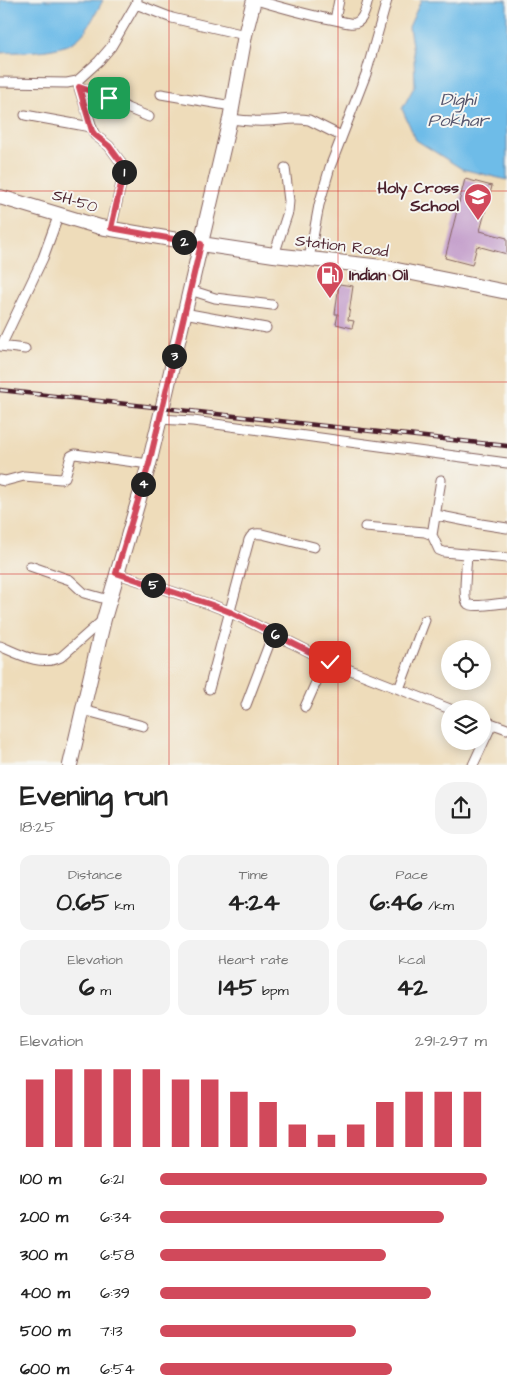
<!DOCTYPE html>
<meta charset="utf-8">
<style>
:root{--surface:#fff;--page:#f2f2f2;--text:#222;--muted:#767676;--accent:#d1495b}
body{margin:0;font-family:"Architects Daughter",sans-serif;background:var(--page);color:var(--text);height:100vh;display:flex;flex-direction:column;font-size:19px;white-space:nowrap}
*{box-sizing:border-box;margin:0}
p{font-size:16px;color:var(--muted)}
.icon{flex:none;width:28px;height:28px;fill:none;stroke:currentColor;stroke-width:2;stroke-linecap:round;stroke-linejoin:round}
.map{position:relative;height:765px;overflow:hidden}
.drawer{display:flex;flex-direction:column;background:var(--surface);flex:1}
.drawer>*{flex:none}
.buttons{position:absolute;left:441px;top:640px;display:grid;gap:10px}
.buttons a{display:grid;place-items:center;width:50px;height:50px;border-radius:50%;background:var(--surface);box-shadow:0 2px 12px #0003;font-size:25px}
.pin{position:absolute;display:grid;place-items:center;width:42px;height:42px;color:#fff;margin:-21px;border-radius:10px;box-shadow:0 2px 8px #0006}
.km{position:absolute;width:25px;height:25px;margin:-12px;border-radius:50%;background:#222;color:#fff;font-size:14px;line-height:25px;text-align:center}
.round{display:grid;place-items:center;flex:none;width:52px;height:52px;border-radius:20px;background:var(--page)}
.headline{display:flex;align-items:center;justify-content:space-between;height:85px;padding:0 20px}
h1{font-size:28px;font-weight:700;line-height:38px}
.figures{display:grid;grid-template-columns:repeat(3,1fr);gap:8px;height:85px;padding:5px 20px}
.figures div{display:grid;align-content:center;border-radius:12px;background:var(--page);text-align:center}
.figures b{font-size:25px;font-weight:700}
.figures small{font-size:14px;font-weight:400}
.figures p{font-size:14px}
.chart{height:140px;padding:10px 20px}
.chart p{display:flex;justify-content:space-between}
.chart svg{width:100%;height:90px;margin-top:5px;stroke:var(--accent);stroke-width:6}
ul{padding:0 20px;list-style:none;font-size:16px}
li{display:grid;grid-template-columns:80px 60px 1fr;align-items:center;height:38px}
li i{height:12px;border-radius:6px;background:var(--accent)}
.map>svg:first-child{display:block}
.water{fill:#6ebce8;stroke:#5c6e8a}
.building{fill:#c097c8}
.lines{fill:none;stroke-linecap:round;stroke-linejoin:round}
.minor-casing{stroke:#83615d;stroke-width:11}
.primary-casing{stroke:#83615d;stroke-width:16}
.minor{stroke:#fff;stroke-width:9}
.primary{stroke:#fff;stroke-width:14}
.rail-casing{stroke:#4a1f2b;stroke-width:4.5}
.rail{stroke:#f6f6f2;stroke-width:2.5;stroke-dasharray:8;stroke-linecap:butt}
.route-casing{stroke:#fff;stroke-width:10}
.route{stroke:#d1495b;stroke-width:6}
.grid{fill:none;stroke:#d62828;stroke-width:1;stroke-opacity:0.55}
.labels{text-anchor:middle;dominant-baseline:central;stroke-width:4;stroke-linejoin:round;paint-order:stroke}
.poi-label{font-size:16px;font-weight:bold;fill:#4a1f2b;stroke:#f6f6f2;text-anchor:end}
.street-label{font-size:16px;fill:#4a1f2b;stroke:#f6f6f2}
.water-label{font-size:18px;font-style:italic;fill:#57566d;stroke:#f6f6f2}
</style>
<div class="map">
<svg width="507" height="765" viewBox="0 0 507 765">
<rect width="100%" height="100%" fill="#f6f6f2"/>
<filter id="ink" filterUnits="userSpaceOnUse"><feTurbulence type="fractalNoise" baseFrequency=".02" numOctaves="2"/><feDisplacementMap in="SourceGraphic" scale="10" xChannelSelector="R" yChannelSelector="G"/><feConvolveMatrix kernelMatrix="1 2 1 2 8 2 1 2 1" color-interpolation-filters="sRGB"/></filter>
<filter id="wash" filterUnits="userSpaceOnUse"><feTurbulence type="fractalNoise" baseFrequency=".0096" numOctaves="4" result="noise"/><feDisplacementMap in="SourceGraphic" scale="20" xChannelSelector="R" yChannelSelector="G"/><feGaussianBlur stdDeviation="1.12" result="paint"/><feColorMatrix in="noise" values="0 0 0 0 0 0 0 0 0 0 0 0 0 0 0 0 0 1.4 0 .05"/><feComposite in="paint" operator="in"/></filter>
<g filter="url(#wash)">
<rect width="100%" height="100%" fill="#eedcba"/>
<!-- water -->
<path class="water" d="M0 0H103C99 8 86 32 80 37 62 54 23 51 0 53Z
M421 0H507V180L462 169 416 140 402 109 415 85 414 58 409 27Z"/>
<g id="blocks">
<!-- building -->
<path class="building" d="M465 179 492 186 480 231 507 238V254L477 246 472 265 445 258Z
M339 284 353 286 348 320 354 321 352 328 336 324 338 314H335Z"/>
</g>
</g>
<g filter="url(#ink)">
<use href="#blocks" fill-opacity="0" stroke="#83615d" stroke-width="1"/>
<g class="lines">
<!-- minor casing -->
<g class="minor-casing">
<path id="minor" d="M256 0C283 8 311 16 340 21 344 22 351 24 355 23 364 21 366 7 368 0
M136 4 172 18 245 35
M335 20 339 0
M77 81 93 131 95 135 109 146 120 161 124 171 111 229
M0 82 67 83 77 81 99 61 111 47 136 4 137 0
M79 87 113 99 127 108 149 117
M161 94 232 106
M25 115 91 127
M230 119C241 120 254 122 266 121 280 121 294 117 309 120L341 136
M274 255 288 212 289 201 285 168
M309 259 319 205 330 167 366 74 387 0
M190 290 215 298 272 305
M184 313 266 328
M0 346 25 349
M1 346 43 258 59 214
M160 419 193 421 507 463
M0 480 5 481 24 476 61 479 65 477 71 456 75 454 149 464
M436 515 481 524 507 528
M365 527 425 532 432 535 439 550 444 552 507 558
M432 535 441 480
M467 554C467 562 462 600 468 604 474 608 499 603 507 603
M30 566 70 580 84 593 109 600
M116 573 212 605 230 612 330 662 450 709
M0 646C19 654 41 667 61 657L104 619
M209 689 249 540C252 534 255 533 262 534L314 547
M399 689 425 620
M246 705 273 634
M305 707 326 660
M83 710 143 726
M482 720 507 729
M473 765 492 724"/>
</g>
<!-- primary casing -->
<g class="primary-casing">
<path id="primary" d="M0 197 100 227 201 244 274 255 382 267 507 292
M70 765 104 619 149 464 161 414 230 119 245 35 254 0"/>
</g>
<!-- minor -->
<use href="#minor" class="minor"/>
<!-- primary -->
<use href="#primary" class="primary"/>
<!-- rail casing -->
<g class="rail-casing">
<path id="rail" d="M0 390 507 446"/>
</g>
<!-- rail -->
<use href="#rail" class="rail"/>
</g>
</g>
<g class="lines" filter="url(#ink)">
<!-- route casing -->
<g class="route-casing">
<path id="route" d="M109 98 79 87 92 131 95 135 109 146 120 161 124 171 111 228 201 244 149 464 116 573 212 605 230 612 330 662"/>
</g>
<!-- route -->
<use href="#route" class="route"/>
</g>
<!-- grid -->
<path class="grid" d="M169 0V765M338 0V765M0 191H507M0 382H507M0 574H507"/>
<!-- icons -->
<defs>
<g id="school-pin" transform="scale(1.4375)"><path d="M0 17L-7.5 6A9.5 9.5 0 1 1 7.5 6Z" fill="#d1495b" stroke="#f6f6f2"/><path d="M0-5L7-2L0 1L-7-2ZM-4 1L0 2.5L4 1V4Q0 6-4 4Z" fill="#fff"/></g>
<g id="fuel-pin" transform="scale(1.4375)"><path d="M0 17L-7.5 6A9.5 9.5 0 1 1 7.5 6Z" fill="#d1495b" stroke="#f6f6f2"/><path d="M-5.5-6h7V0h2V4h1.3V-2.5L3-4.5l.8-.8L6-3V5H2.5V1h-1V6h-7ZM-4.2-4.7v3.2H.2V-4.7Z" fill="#fff"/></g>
</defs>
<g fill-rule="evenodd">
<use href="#school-pin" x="478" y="197"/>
<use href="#fuel-pin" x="330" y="275"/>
</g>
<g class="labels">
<!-- poi labels -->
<g class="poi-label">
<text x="459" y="188">Holy Cross<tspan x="459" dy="18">School</tspan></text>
<text x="349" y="275" text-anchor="start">Indian Oil</text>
</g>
<!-- street labels -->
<g class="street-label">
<text transform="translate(75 201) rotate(17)">SH-50</text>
<text transform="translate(342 246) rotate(7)">Station Road</text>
</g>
<!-- water labels -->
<g class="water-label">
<text x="458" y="99">Dighi<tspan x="458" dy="21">Pokhar</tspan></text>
</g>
</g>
</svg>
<div class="buttons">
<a><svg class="icon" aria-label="locate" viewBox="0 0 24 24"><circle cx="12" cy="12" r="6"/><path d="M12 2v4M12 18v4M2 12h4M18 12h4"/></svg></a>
<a><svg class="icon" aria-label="layers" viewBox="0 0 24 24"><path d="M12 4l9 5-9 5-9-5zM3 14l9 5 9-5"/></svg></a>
</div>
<div class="pin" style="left:109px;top:98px;background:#1e9e55"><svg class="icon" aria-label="arrive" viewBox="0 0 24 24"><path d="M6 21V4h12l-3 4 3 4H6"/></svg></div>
<div class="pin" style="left:330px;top:662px;background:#d93025"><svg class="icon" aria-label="check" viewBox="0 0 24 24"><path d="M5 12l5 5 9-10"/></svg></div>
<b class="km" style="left:124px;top:172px">1</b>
<b class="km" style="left:184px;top:242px">2</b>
<b class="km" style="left:174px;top:356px">3</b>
<b class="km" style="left:143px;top:484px">4</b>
<b class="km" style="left:153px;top:585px">5</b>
<b class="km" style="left:275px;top:635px">6</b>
</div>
<section class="drawer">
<div class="headline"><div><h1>Evening run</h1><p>18:25</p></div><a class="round"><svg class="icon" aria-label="share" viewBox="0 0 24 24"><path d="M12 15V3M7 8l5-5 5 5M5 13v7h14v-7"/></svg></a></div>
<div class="figures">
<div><p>Distance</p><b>0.65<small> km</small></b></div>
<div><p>Time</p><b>4:24</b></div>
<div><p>Pace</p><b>6:46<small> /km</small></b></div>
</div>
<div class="figures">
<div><p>Elevation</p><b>6<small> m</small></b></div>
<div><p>Heart rate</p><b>145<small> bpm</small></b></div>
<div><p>kcal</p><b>42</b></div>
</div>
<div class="chart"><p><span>Elevation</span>291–297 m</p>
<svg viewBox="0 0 160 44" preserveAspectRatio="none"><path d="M5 44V11M15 44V6M25 44V6M35 44V6M45 44V6M55 44V11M65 44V11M75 44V17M85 44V22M95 44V33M105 44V38M115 44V33M125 44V22M135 44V17M145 44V17M155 44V17"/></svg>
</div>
<ul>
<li><b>100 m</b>6:21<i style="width:100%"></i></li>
<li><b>200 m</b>6:34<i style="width:87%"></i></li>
<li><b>300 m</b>6:58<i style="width:69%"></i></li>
<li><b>400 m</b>6:39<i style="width:83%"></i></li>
<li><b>500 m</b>7:13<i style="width:60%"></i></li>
<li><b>600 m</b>6:54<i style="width:71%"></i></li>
</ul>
</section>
